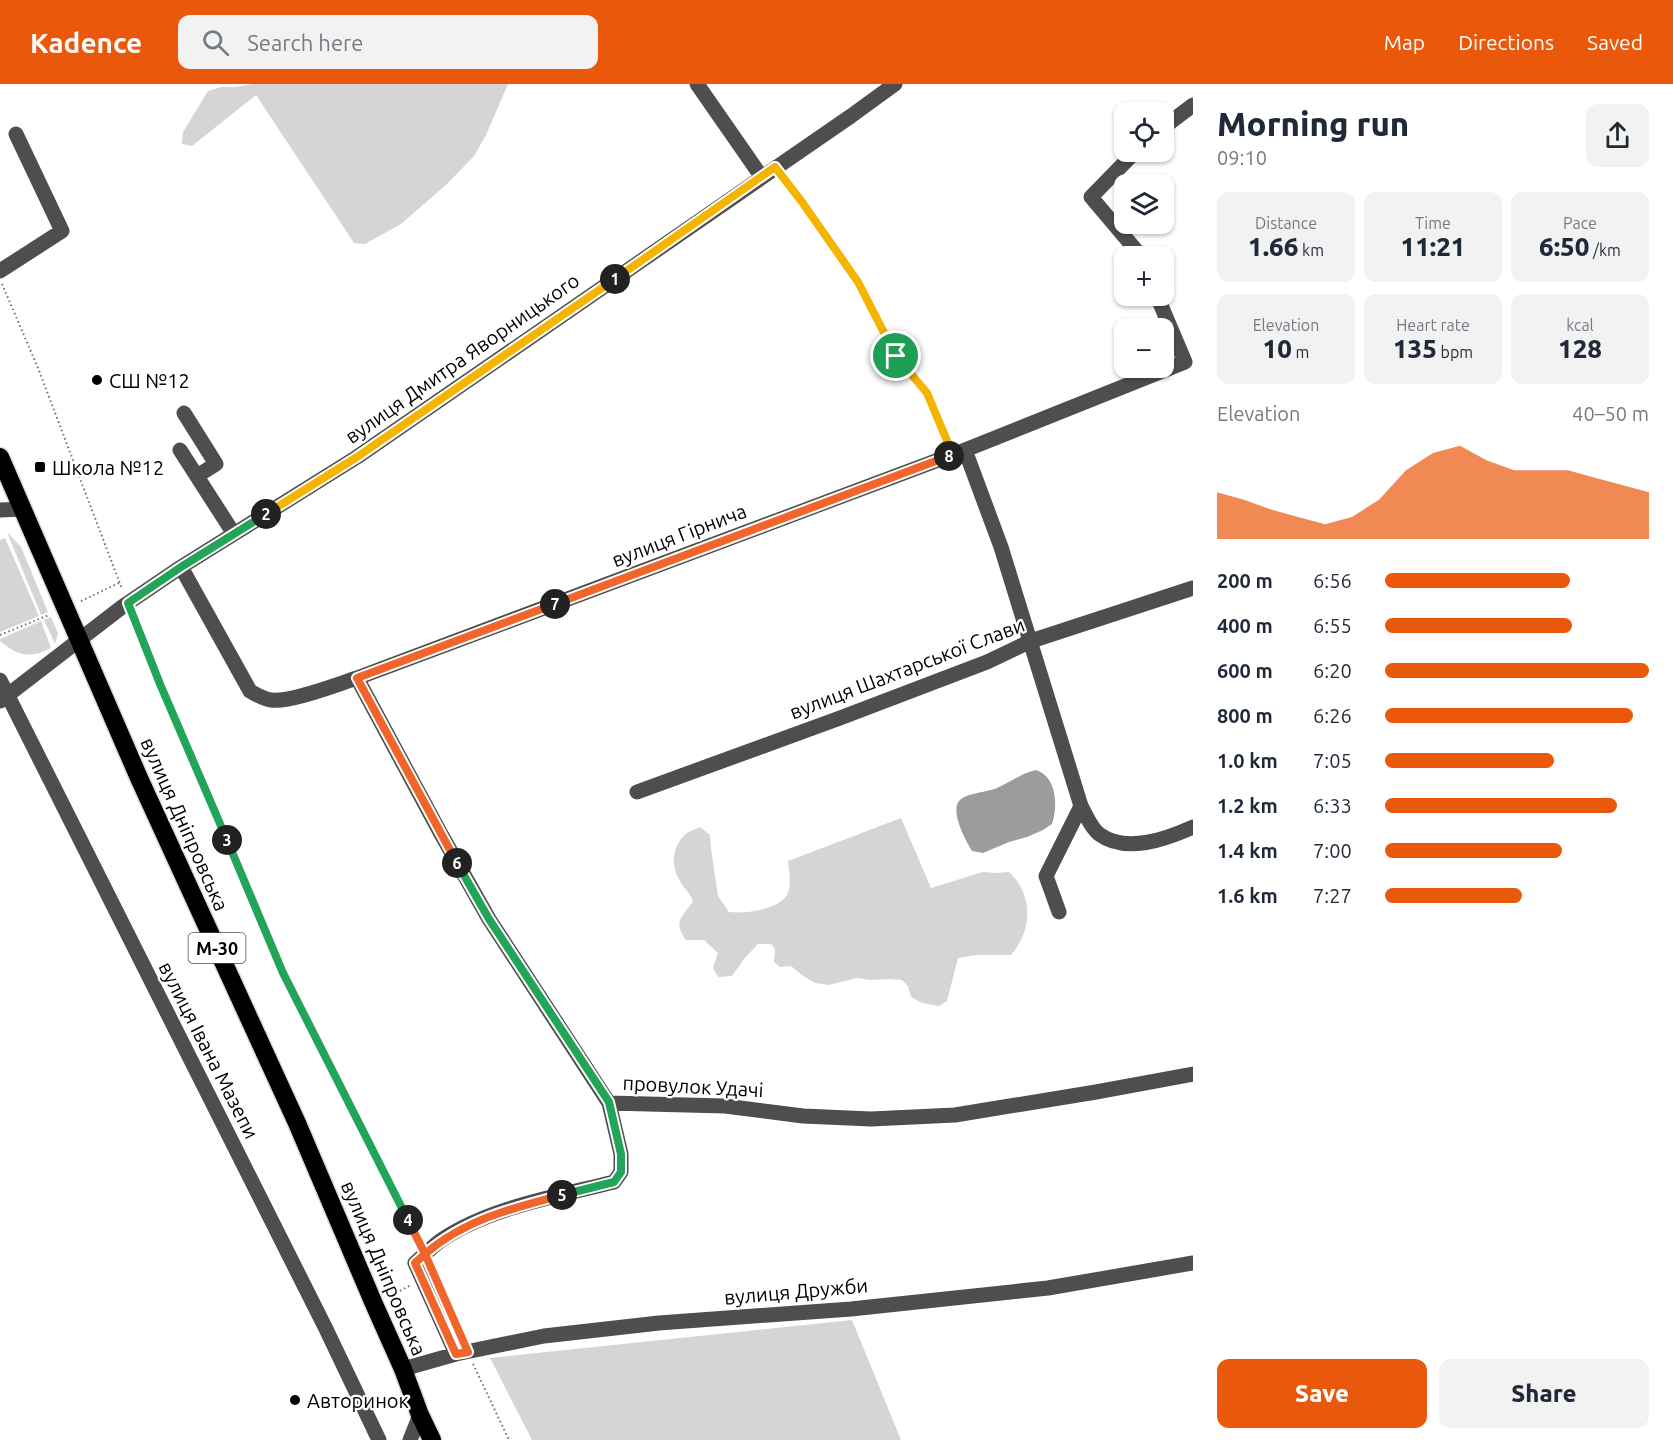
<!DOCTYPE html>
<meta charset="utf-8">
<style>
:root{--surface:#fff;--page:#f2f2f3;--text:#1f2937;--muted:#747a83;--accent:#ea580c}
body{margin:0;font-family:Ubuntu,sans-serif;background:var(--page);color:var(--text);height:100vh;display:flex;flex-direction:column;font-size:22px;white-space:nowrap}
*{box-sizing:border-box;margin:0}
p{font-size:20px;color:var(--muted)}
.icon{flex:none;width:33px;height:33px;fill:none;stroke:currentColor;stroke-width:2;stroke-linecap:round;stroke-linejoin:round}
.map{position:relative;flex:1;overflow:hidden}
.side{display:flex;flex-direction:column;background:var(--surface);width:480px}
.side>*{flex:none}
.tools{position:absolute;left:1114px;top:18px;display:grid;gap:12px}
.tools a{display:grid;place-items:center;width:60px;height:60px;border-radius:12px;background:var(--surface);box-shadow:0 2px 4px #0004;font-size:30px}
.pin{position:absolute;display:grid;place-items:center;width:51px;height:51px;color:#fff;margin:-26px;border:3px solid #fff;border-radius:50%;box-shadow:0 2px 6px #0007}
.km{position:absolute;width:30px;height:30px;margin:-15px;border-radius:50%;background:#222;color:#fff;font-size:16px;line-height:30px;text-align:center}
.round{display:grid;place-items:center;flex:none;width:63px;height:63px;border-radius:12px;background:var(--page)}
.head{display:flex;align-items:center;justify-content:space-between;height:102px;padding:0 24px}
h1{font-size:33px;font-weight:800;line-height:45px}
.metrics{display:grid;grid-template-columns:repeat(3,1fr);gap:9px;height:102px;padding:6px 24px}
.metrics div{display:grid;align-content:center;border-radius:12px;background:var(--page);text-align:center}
.metrics b{font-size:26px;font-weight:800}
.metrics small{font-size:16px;font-weight:400}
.metrics p{font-size:16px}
.chart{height:168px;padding:12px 24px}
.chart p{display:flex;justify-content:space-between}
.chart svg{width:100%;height:108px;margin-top:6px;fill:var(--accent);opacity:.7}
.action{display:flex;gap:12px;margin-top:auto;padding:12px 24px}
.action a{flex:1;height:69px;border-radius:12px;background:var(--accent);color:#fff;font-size:24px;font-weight:800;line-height:69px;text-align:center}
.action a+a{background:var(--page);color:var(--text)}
ul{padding:0 24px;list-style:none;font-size:20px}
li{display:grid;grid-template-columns:96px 72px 1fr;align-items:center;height:45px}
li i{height:15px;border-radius:8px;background:var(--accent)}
header{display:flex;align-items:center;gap:36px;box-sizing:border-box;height:84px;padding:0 30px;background:var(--accent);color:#fff}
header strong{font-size:28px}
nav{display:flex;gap:33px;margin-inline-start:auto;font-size:21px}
.search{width:420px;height:54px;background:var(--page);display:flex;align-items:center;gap:15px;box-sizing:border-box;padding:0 21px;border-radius:12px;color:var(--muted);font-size:22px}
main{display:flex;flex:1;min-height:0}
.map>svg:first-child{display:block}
.green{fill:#d5d5d5}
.water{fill:#9c9c9c}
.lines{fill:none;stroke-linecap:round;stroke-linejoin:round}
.highway-casing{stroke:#dbdbdb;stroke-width:21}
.path{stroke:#707070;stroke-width:2;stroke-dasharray:1.5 3;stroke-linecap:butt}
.minor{stroke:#4e4e4e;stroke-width:15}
.highway{stroke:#000;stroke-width:18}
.split-1-casing{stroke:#fff;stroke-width:12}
.split-2-casing{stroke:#fff;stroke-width:12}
.split-3-casing{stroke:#fff;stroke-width:12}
.split-4-casing{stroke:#fff;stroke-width:12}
.split-5-casing{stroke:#fff;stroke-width:12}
.split-6-casing{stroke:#fff;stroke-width:12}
.split-7-casing{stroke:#fff;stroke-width:12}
.split-8-casing{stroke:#fff;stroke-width:12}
.split-9-casing{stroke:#fff;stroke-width:12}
.split-1{stroke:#f5b400;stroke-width:8}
.split-2{stroke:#f5b400;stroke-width:8}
.split-3{stroke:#22a559;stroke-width:8}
.split-4{stroke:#22a559;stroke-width:8}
.split-5{stroke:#f0652b;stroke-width:8}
.split-6{stroke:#22a559;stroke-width:8}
.split-7{stroke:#f0652b;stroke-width:8}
.split-8{stroke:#f0652b;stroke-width:8}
.split-9{stroke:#f5b400;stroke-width:8}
.poi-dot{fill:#000;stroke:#fff;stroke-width:2}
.labels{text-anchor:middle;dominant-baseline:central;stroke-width:4.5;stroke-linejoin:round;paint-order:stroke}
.shield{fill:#fff;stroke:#4c4c4c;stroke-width:1.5}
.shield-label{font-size:18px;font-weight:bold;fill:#000}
.street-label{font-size:20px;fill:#000;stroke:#fff}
.poi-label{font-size:20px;fill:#000;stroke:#fff;text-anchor:start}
</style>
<header>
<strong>Kadence</strong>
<div class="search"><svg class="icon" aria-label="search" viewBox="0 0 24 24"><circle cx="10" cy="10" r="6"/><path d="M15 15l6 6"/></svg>Search here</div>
<nav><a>Map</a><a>Directions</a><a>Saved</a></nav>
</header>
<main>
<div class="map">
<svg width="1193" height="1356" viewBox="0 0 1193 1356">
<rect width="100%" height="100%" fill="#fff"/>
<!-- green -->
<path class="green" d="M252 0H508L486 51 474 72 447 100 401 140 365 160 354 159 256 11 192 62 182 60 183 48 208 7 221 3H236Z
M7 448 21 463 48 528 41 531Z
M5 454 39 532 0 548V456Z
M51 533 58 549 55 560 44 536Z
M41 537 51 564C30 575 18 572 0 557V555Z
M901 734 931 804 983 788 996 789 1009 788C1034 811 1032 847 1011 871H976L958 874 947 917 939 922 922 919 911 913 908 902 902 896 890 895 870 896 857 894 828 901 815 899 802 891 791 882 780 883 774 878 775 865 771 860H758L744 875 732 892 718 893 713 884 718 869 704 856H686C672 837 683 833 693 817 689 807 684 805 680 797 670 782 672 761 687 749 690 747 696 745 700 743L710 751 711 765 718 812 729 828C744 830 778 826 787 811 792 801 789 787 788 777Z
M852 1236 901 1356H532L490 1274Z"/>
<!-- water -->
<path class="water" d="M1036 686C1057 693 1058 722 1052 740L1043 746 1027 753 1009 758 983 769 972 767C966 757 948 725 961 715 969 709 987 708 997 704 1011 698 1022 689 1036 686Z"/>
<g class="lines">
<!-- highway casing -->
<g class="highway-casing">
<path id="highway" d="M0 373 139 694 297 1039 374 1220 403 1285 420 1331 432 1356"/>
</g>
<!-- path -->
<path class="path" d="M784 95 802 118 858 198 896 272 927 309 947 356
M2 200 38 284 122 505
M81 517 119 499
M134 532 160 600 283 889 419 1157
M0 551 49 531
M392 1211 411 1201
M473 1280 509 1356"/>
<!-- minor -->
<path class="minor" d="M697 0 761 92
M1164 43 1193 21
M1135 68 1091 113 1141 172
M0 187 62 147 16 50
M184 329 216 380 197 392
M180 366 234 450
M965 366 1001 463 1081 722C1086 731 1091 744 1099 750 1126 770 1166 755 1193 743
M0 426 23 425
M181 483 250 607C257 611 263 615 271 616 290 619 338 600 357 594L965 366 1185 278 1157 212
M357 594 441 750 489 835 609 1019 725 1022 803 1032 871 1035 955 1031 1096 1008 1193 990
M0 596 326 1245 379 1356
M0 617 122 523 181 483 357 373 851 32 895 0
M637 708 840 634 987 578 1031 557 1193 504
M1059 828 1046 792 1081 722
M456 1270 415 1179C423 1172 431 1164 440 1157 487 1124 558 1112 614 1098L621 1088V1070L609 1019
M403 1285 456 1270 544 1252 659 1239 851 1225 1048 1204 1193 1179
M410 1356 420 1331"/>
<!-- highway -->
<use href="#highway" class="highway"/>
</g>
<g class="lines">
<!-- split-1 casing -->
<g class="split-1-casing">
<path id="split-1" d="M615 195 775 83 802 118 858 198 896 272"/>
</g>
<!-- split-2 casing -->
<g class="split-2-casing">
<path id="split-2" d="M266 430 357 373 615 195"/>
</g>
<!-- split-3 casing -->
<g class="split-3-casing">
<path id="split-3" d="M227 756 160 600 128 519 181 483 266 430"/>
</g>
<!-- split-4 casing -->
<g class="split-4-casing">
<path id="split-4" d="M227 756 283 889 408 1136"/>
</g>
<!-- split-5 casing -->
<g class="split-5-casing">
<path id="split-5" d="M408 1136 425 1170 415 1179 456 1270 468 1268 425 1170C464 1136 512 1124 562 1111"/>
</g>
<!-- split-6 casing -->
<g class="split-6-casing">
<path id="split-6" d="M457 779 489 835 609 1018 621 1070V1088L614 1098 562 1111"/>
</g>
<!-- split-7 casing -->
<g class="split-7-casing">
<path id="split-7" d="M457 779 357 594 555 520"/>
</g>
<!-- split-8 casing -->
<g class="split-8-casing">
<path id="split-8" d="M555 520 949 372"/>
</g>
<!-- split-9 casing -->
<g class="split-9-casing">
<path id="split-9" d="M896 272 927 309 953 371 949 372"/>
</g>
<!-- split-1 -->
<use href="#split-1" class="split-1"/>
<!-- split-2 -->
<use href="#split-2" class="split-2"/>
<!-- split-3 -->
<use href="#split-3" class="split-3"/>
<!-- split-4 -->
<use href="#split-4" class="split-4"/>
<!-- split-5 -->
<use href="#split-5" class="split-5"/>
<!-- split-6 -->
<use href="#split-6" class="split-6"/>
<!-- split-7 -->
<use href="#split-7" class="split-7"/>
<!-- split-8 -->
<use href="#split-8" class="split-8"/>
<!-- split-9 -->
<use href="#split-9" class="split-9"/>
</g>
<!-- markers -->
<g class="poi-dot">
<circle cx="97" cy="296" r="6"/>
<rect x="34" y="377" width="12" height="12" rx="3"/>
<circle cx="295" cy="1316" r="6"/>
</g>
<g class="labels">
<!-- shield labels -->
<rect class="shield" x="188.5" y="849" width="57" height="30" rx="4.5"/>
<g class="shield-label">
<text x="217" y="864">М-30</text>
</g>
<!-- street labels -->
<g class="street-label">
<text transform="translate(462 274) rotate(-35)">вулиця Дмитра Яворницького</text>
<text transform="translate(679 451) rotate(-21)">вулиця Гірнича</text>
<text transform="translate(907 584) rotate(-21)">вулиця Шахтарської Слави</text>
<text transform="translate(185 740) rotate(66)">вулиця Дніпровська</text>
<text transform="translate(209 966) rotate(63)">вулиця Івана Мазепи</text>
<text transform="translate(693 1002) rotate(3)">провулок Удачі</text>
<text transform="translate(384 1184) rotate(67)">вулиця Дніпровська</text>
<text transform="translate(796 1207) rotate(-5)">вулиця Дружби</text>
</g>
<!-- poi labels -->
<g class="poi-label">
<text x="109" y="296">СШ №12</text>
<text x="52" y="383">Школа №12</text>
<text x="307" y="1316">Авторинок</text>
</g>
</g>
</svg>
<div class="tools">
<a><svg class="icon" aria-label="locate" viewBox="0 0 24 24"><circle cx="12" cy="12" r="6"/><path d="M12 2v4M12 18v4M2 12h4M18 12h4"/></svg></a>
<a><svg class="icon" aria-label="layers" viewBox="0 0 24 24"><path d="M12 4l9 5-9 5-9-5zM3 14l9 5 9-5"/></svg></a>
<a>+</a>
<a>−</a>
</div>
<div class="pin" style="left:896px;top:272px;background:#1e9e55"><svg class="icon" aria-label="arrive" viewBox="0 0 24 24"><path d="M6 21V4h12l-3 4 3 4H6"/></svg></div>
<b class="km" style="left:615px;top:195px">1</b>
<b class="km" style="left:266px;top:430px">2</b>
<b class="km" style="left:227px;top:756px">3</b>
<b class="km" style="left:408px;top:1136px">4</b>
<b class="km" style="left:562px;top:1111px">5</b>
<b class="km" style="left:457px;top:779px">6</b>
<b class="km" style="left:555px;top:520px">7</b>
<b class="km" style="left:949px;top:372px">8</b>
</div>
<section class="side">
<div class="head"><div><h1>Morning run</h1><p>09:10</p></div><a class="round"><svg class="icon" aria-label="share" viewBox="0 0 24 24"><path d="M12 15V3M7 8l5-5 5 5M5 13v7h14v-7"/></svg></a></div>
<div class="metrics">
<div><p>Distance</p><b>1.66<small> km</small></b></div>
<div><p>Time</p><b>11:21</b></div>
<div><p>Pace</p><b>6:50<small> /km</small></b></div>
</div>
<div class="metrics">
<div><p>Elevation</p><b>10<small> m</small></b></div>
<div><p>Heart rate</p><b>135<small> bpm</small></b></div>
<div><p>kcal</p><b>128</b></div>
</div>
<div class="chart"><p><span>Elevation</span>40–50 m</p>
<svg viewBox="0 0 160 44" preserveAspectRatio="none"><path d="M0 44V25L10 28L20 32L30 35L40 38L50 35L60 28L70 16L80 9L90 6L100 12L110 16L120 16L130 16L140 19L150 22L160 25V44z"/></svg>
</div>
<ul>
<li><b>200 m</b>6:56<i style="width:70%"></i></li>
<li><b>400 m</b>6:55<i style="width:71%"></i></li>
<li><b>600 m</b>6:20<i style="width:100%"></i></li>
<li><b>800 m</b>6:26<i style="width:94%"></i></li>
<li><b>1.0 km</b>7:05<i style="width:64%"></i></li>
<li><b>1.2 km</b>6:33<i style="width:88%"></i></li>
<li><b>1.4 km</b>7:00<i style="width:67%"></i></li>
<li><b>1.6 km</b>7:27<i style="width:52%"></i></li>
</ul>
<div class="action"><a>Save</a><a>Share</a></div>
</section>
</main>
